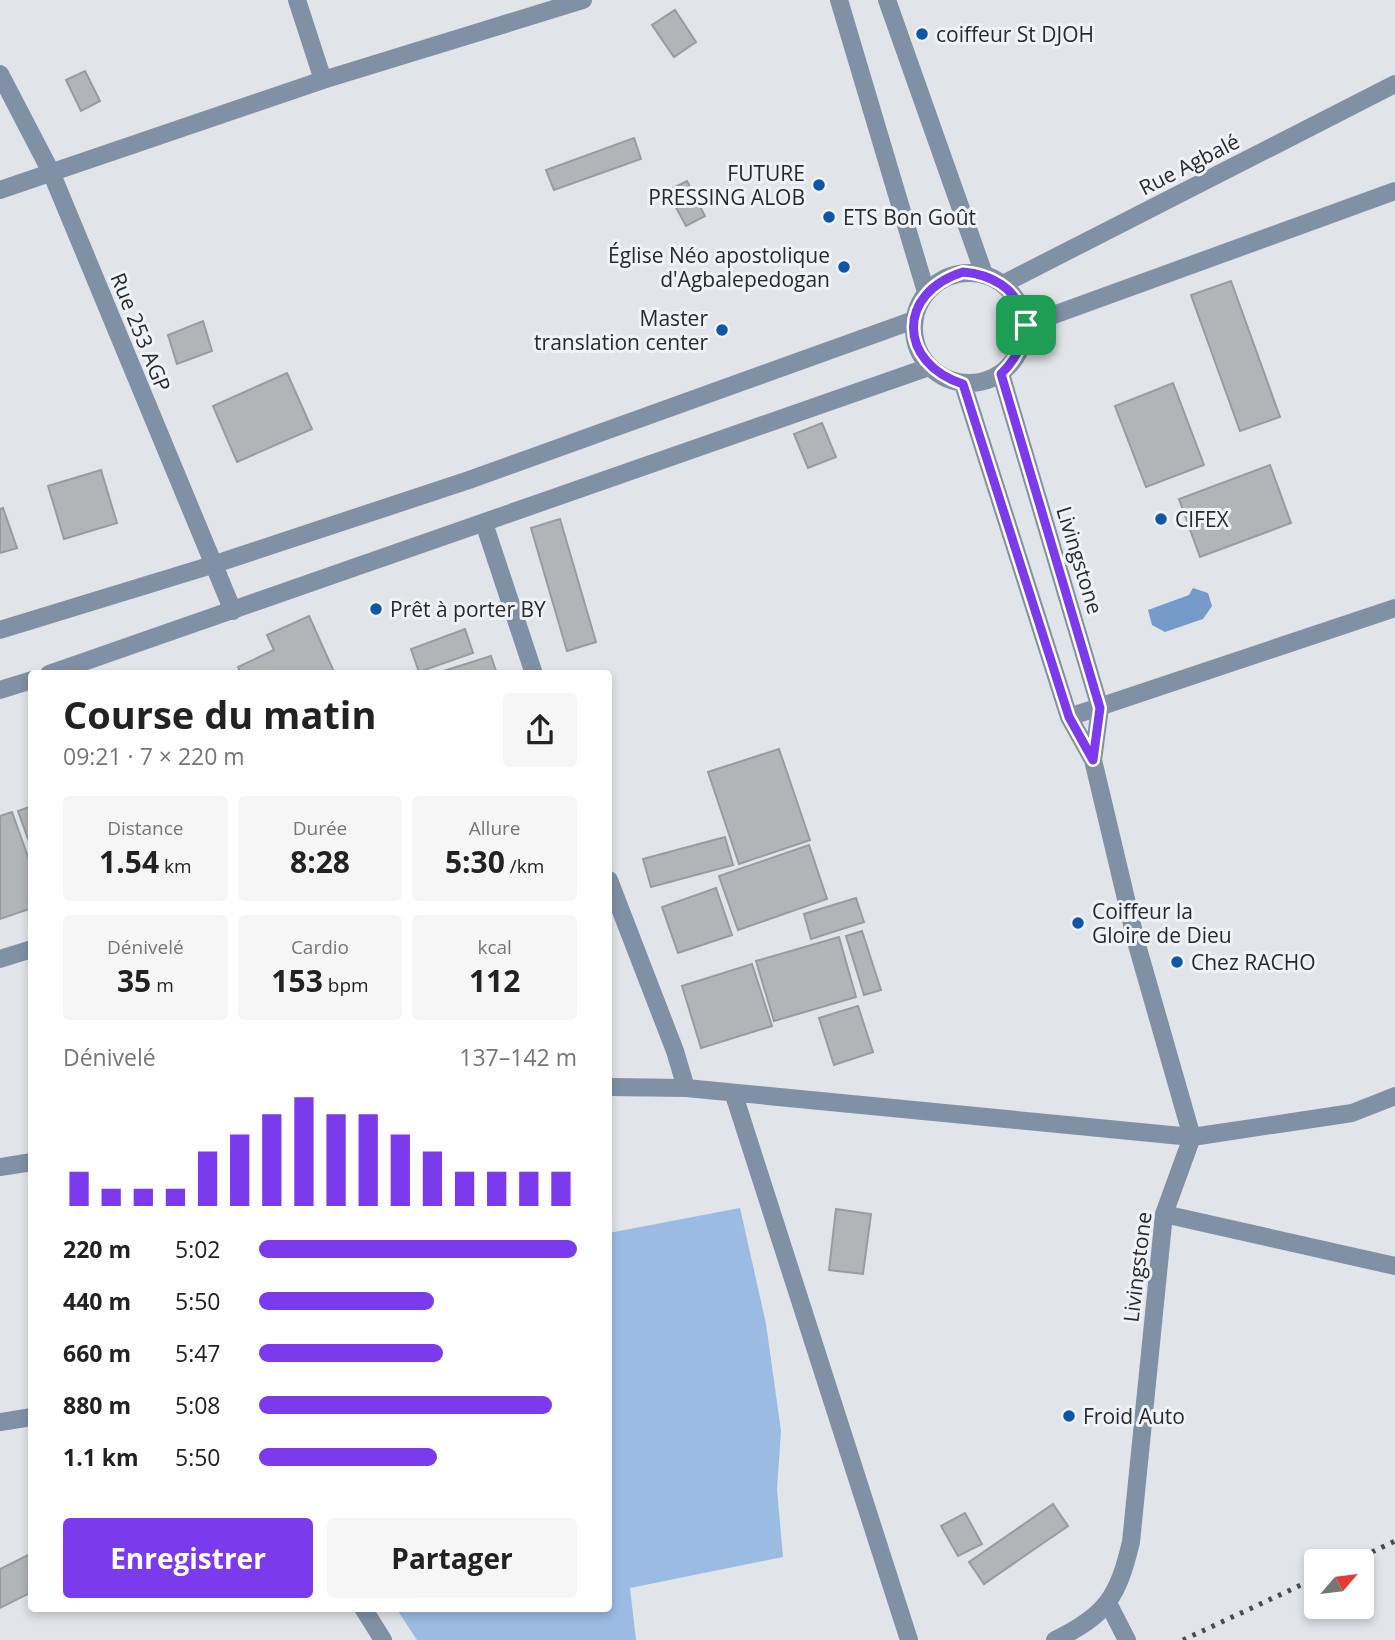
<!DOCTYPE html>
<html lang="fr">
<meta charset="utf-8">
<style>
:root{--surface:#fff;--page:#f6f6f6;--text:#222;--muted:#767676;--accent:#7c3aed}
body{margin:0;font-family:"Open Sans",sans-serif;background:var(--page);color:var(--text);height:100vh;display:flex;flex-direction:column;font-size:26px;white-space:nowrap}
*{box-sizing:border-box;margin:0}
p{font-size:23px;color:var(--muted)}
.icon{flex:none;width:38px;height:38px;fill:none;stroke:currentColor;stroke-width:2;stroke-linecap:round;stroke-linejoin:round}
.map{position:relative;flex:1;overflow:hidden}
.details{position:absolute;left:28px;top:670px;width:584px;height:942px;display:flex;flex-direction:column;background:var(--surface);border-radius:7px;box-shadow:0 4px 10px #0003}
.details>*{flex:none}
.needle{width:46px;rotate:62deg}
.controls{position:absolute;left:1304px;top:1549px;display:grid;gap:14px}
.controls a{display:grid;place-items:center;width:70px;height:70px;border-radius:7px;background:var(--surface);box-shadow:0 4px 10px #0003;font-size:35px}
.pin{position:absolute;display:grid;place-items:center;width:60px;height:60px;color:#fff;margin:-30px;border-radius:14px;box-shadow:0 4px 10px #0006}
.round{display:grid;place-items:center;flex:none;width:74px;height:74px;border-radius:7px;background:var(--page)}
.headline{display:flex;align-items:center;justify-content:space-between;height:119px;padding:0 35px}
h1{font-size:38px;font-weight:700;line-height:52px}
.stats{display:grid;grid-template-columns:repeat(3,1fr);gap:10px;height:119px;padding:7px 35px}
.stats div{display:grid;align-content:center;border-radius:7px;background:var(--page);text-align:center}
.stats b{font-size:30px;font-weight:700}
.stats small{font-size:19px;font-weight:400}
.stats p{font-size:19px}
.chart{height:196px;padding:14px 35px}
.chart p{display:flex;justify-content:space-between}
.chart svg{width:100%;height:126px;margin-top:7px;stroke:var(--accent);stroke-width:6}
.action{display:flex;gap:14px;margin-top:auto;padding:14px 35px}
.action a{flex:1;height:80px;border-radius:7px;background:var(--accent);color:#fff;font-size:28px;font-weight:700;line-height:80px;text-align:center}
.action a+a{background:var(--page);color:var(--text)}
ul{padding:0 35px;list-style:none;font-size:23px}
li{display:grid;grid-template-columns:112px 84px 1fr;align-items:center;height:52px}
li i{height:18px;border-radius:9px;background:var(--accent)}
.map>svg:first-child{display:block}
.green{fill:#9bbbe3}
.water{fill:#769aca}
.building{fill:#b2b5b8;stroke:#989b9f;stroke-width:2}
.lines{fill:none;stroke-linecap:round;stroke-linejoin:round}
.minor{stroke:#8090a5;stroke-width:18}
.rail{stroke:#494b4d;stroke-width:5;stroke-dasharray:3.5 7;stroke-linecap:butt}
.route-casing{stroke:#fff;stroke-width:14}
.route{stroke:#7c3aed;stroke-width:9}
.poi-dot{fill:#0e57a6;stroke:#eff2f6;stroke-width:2.5}
.labels{text-anchor:middle;dominant-baseline:central;stroke-width:6;stroke-linejoin:round;paint-order:stroke}
.poi-label{font-size:21px;fill:#292a2c;stroke:#eff2f6;text-anchor:start}
.street-label{font-size:21px;fill:#292a2c;stroke:#eff2f6}
</style>
<div class="map">
<svg width="1395" height="1640" viewBox="0 0 1395 1640">
<rect width="100%" height="100%" fill="#e1e4e8"/>
<!-- green -->
<path class="green" d="M740 1208 766 1324 781 1431 777 1489 783 1557 630 1588 636 1640H417L396 1608H609V1233Z"/>
<!-- water -->
<path class="water" d="M1193 588 1208 593 1212 606 1203 619 1165 632 1152 625 1148 610 1189 595Z"/>
<!-- building -->
<path class="building" d="M675 10 696 42 674 57 652 25Z
M85 71 100 101 81 111 66 80Z
M634 138 641 159 554 190 546 170Z
M687 181 705 216 686 226 667 191Z
M1231 281 1280 417 1240 431 1191 295Z
M203 321 212 351 177 364 168 335Z
M287 373 312 429 237 462 213 406Z
M1173 383 1204 465 1146 487 1115 406Z
M822 423 836 457 808 468 794 434Z
M1270 465 1291 523 1200 557 1179 499Z
M101 470 117 523 64 539 48 486Z
M3 508 17 548 0 553V509Z
M560 519 596 642 567 651 531 528Z
M309 616 335 674H241L238 667 274 650 267 635Z
M465 629 473 653 419 672 411 649Z
M491 656 497 674H434Z
M779 749 810 840 739 864 708 772Z
M32 806V850L18 811Z
M12 812 32 868V908L0 919V816Z
M725 837 733 865 651 887 643 859Z
M809 845 827 899 738 930 719 876Z
M716 888 732 935 678 953 662 907Z
M856 898 864 922 811 939 804 914Z
M862 931 881 990 864 995 846 936Z
M839 937 856 997 774 1021 756 961Z
M752 964 772 1026 701 1048 682 986Z
M858 1006 873 1052 834 1065 819 1018Z
M836 1209 871 1214 863 1274 829 1270Z
M1053 1504 1068 1526 984 1584 969 1562Z
M965 1513 982 1544 958 1556 941 1526Z
M32 1553V1592L0 1608V1569Z"/>
<g class="lines">
<!-- minor -->
<path class="minor" d="M297 0 323 80
M839 0 926 292
M887 0 984 274
M0 74 51 172 233 611
M0 190 323 80 583 0
M914 328a55 55 0 1 1 110 0a55 55 0 1 1-110 0Z
M1003 284 1395 84
M1026 325 1395 191
M1001 374 1100 708 1093 760
M963 384 1069 717 1093 760 1137 945 1192 1137 1164 1214 1131 1542C1118 1596 1107 1615 1055 1640
M484 523 534 674
M0 630 212 565 469 480 914 320
M49 674 929 367
M0 690 32 680
M1069 717 1395 608
M609 880 675 1051 686 1088
M0 959 32 949
M609 1087 686 1088 1192 1137 1352 1113 1395 1096
M734 1095 909 1640
M0 1167 32 1162
M1164 1214 1395 1266
M0 1422 32 1417
M1109 1605 1127 1640
M363 1608 383 1640"/>
<!-- rail -->
<path class="rail" d="M1353 1561 1395 1541
M1183 1640 1316 1578"/>
</g>
<g class="lines">
<!-- route casing -->
<g class="route-casing">
<path id="route" d="M963 272C1023 277 1045 331 1001 374L1100 708 1093 760 1069 717 963 384C898 363 896 293 963 272Z"/>
</g>
<!-- route -->
<use href="#route" class="route"/>
</g>
<!-- markers -->
<g class="poi-dot">
<circle cx="922" cy="34" r="7"/>
<circle cx="819" cy="185" r="7"/>
<circle cx="829" cy="217" r="7"/>
<circle cx="844" cy="267" r="7"/>
<circle cx="722" cy="330" r="7"/>
<circle cx="1161" cy="519" r="7"/>
<circle cx="376" cy="609" r="7"/>
<circle cx="1078" cy="923" r="7"/>
<circle cx="1177" cy="962" r="7"/>
<circle cx="1069" cy="1416" r="7"/>
</g>
<g class="labels">
<!-- poi labels -->
<g class="poi-label">
<text x="936" y="34">coiffeur St DJOH</text>
<text x="805" y="173" text-anchor="end">FUTURE<tspan x="805" dy="24">PRESSING ALOB</tspan></text>
<text x="843" y="217">ETS Bon Goût</text>
<text x="830" y="255" text-anchor="end">Église Néo apostolique<tspan x="830" dy="24">d'Agbalepedogan</tspan></text>
<text x="708" y="318" text-anchor="end">Master<tspan x="708" dy="24">translation center</tspan></text>
<text x="1175" y="519">CIFEX</text>
<text x="390" y="609">Prêt à porter BY</text>
<text x="1092" y="911">Coiffeur la<tspan x="1092" dy="24">Gloire de Dieu</tspan></text>
<text x="1191" y="962">Chez RACHO</text>
<text x="1083" y="1416">Froid Auto</text>
</g>
<!-- street labels -->
<g class="street-label">
<text transform="translate(1189 164) rotate(-27)">Rue Agbalé</text>
<text transform="translate(141 332) rotate(68)">Rue 253 AGP</text>
<text transform="translate(1080 560) rotate(73)">Livingstone</text>
<text transform="translate(1137 1267) rotate(-83)">Livingstone</text>
</g>
</g>
</svg>
<div class="controls">
<a><svg class="needle" viewBox="-14 -14 28 28"><path d="M0-13l5 13h-10z" fill="#e53935"/><path d="M0 13l5-13h-10z" fill="#767676"/></svg></a>
</div>
<div class="pin" style="left:1026px;top:325px;background:#1e9e55"><svg class="icon" aria-label="arrive" viewBox="0 0 24 24"><path d="M6 21V4h12l-3 4 3 4H6"/></svg></div>
<section class="details">
<div class="headline"><div><h1>Course du matin</h1><p>09:21 · 7 × 220 m</p></div><a class="round"><svg class="icon" aria-label="share" viewBox="0 0 24 24"><path d="M12 15V3M7 8l5-5 5 5M5 13v7h14v-7"/></svg></a></div>
<div class="stats">
<div><p>Distance</p><b>1.54<small> km</small></b></div>
<div><p>Durée</p><b>8:28</b></div>
<div><p>Allure</p><b>5:30<small> /km</small></b></div>
</div>
<div class="stats">
<div><p>Dénivelé</p><b>35<small> m</small></b></div>
<div><p>Cardio</p><b>153<small> bpm</small></b></div>
<div><p>kcal</p><b>112</b></div>
</div>
<div class="chart"><p><span>Dénivelé</span>137–142 m</p>
<svg viewBox="0 0 160 44" preserveAspectRatio="none"><path d="M5 44V32M15 44V38M25 44V38M35 44V38M45 44V25M55 44V19M65 44V12M75 44V6M85 44V12M95 44V12M105 44V19M115 44V25M125 44V32M135 44V32M145 44V32M155 44V32"/></svg>
</div>
<ul>
<li><b>220 m</b>5:02<i style="width:100%"></i></li>
<li><b>440 m</b>5:50<i style="width:55%"></i></li>
<li><b>660 m</b>5:47<i style="width:58%"></i></li>
<li><b>880 m</b>5:08<i style="width:92%"></i></li>
<li><b>1.1 km</b>5:50<i style="width:56%"></i></li>
</ul>
<div class="action"><a>Enregistrer</a><a>Partager</a></div>
</section>
</div>
